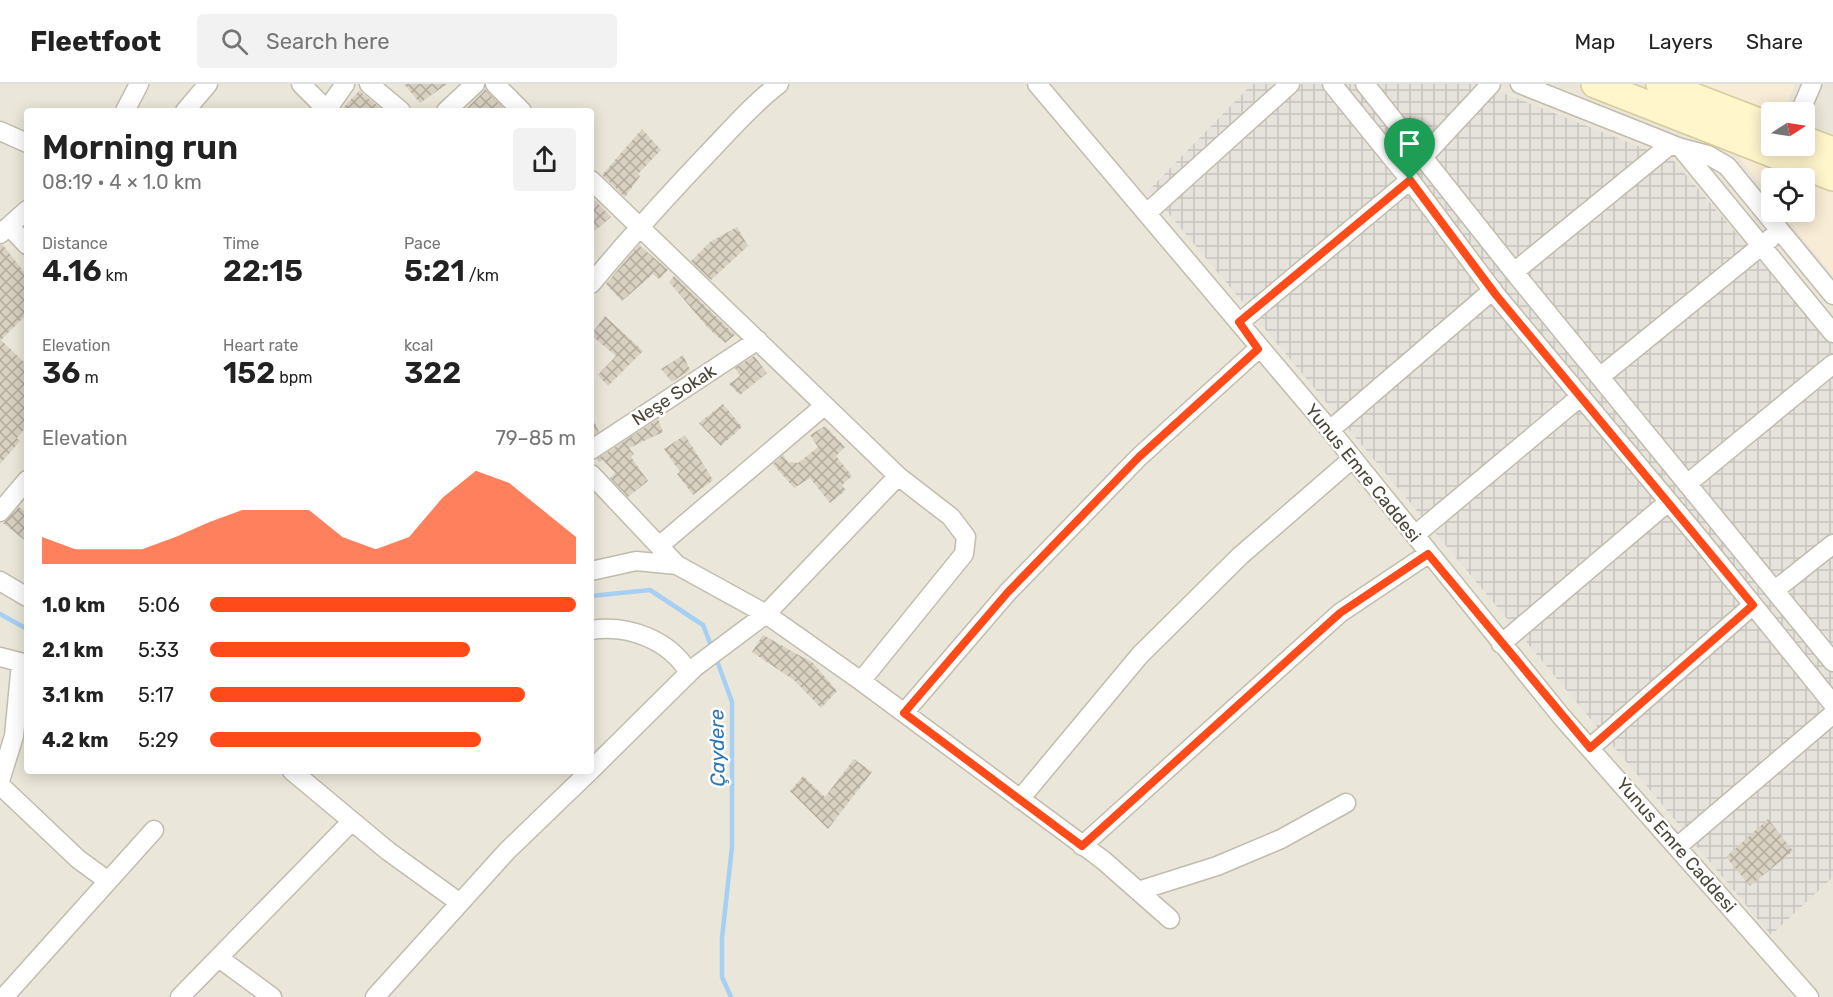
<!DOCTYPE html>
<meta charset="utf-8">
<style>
:root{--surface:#fff;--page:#f2f2f2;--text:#222;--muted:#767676;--line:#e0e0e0;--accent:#ff4b19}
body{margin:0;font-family:Rubik,sans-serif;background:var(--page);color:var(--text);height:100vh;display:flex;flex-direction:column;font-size:22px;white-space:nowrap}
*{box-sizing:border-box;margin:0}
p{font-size:20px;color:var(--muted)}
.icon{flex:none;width:33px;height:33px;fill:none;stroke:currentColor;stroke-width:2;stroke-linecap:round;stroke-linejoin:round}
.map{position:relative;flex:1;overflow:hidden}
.side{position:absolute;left:24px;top:24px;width:570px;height:666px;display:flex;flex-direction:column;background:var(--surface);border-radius:6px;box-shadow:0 3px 15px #0003}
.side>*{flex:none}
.needle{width:39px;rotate:78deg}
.tools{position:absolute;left:1761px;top:18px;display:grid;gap:12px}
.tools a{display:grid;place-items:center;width:54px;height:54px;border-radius:6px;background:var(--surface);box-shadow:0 3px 15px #0003;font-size:30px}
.pin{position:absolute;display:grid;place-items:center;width:51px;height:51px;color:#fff;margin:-62px -26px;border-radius:50% 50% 50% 0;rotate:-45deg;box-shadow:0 0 6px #0007}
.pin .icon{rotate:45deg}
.round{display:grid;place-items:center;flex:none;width:63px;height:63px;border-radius:6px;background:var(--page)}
.head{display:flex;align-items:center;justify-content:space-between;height:102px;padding:0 18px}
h1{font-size:33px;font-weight:600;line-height:45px}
.figures{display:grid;grid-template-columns:repeat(3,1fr);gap:9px;height:102px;padding:6px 18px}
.figures div{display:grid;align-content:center}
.figures b{font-size:30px;font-weight:600}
.figures small{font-size:16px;font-weight:400}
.figures p{font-size:16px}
.chart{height:168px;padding:12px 18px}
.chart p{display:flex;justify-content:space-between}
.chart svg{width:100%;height:108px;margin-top:6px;fill:var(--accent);opacity:.7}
ul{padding:0 18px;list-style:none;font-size:20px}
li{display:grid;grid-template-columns:96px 72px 1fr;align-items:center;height:45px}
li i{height:15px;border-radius:8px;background:var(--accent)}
header{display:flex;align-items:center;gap:36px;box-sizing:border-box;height:84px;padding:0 30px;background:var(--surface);border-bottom:2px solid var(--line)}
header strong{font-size:28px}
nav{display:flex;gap:33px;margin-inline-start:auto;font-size:21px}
.search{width:420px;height:54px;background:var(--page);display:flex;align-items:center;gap:15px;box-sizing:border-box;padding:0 21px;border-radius:6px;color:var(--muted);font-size:22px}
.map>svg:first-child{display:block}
.residential{fill:#eae6d9;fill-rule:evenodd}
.commercial{fill:#f8ecd6}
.industrial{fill:url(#industrial-grid)}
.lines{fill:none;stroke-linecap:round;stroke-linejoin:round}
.stream{stroke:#a6cff4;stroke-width:4.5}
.building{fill:url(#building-cross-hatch)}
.street-casing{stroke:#c2bcad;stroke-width:21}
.secondary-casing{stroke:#d7cb99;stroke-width:30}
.street{stroke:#fff;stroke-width:18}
.secondary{stroke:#fff6cc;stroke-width:27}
.route-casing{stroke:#fff;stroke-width:12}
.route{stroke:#ff4b19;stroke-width:8}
.labels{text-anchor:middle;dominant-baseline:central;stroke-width:5;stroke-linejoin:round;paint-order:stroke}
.street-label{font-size:18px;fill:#4b4538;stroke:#fff}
.water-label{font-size:20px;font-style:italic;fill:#2b75bd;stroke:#fff}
</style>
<header>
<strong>Fleetfoot</strong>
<div class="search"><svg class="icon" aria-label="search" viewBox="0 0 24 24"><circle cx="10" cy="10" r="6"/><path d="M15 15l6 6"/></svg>Search here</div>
<nav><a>Map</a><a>Layers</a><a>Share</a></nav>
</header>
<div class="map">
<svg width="1833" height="913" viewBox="0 0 1833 913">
<defs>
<pattern id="industrial-grid" width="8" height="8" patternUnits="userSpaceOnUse" patternTransform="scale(1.5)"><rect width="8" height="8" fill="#e6e2dc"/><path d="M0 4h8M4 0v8" fill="none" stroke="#c7c3be"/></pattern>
<pattern id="building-cross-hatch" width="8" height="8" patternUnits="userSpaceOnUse" patternTransform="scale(1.5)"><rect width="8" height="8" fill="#d8d0c0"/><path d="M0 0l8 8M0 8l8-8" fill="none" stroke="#b1ab9d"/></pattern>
</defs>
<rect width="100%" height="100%" fill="#f6f3eb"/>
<!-- residential -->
<path class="residential" d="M0 0H1833V913H0ZM27 27H591V687H27ZM1772 28H1804V62H1772ZM1772 94H1804V128H1772Z"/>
<!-- commercial -->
<path class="commercial" d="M1692 0H1795L1785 28H1772Z
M1738 72 1797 94H1772L1771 114Z
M1805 97 1833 108V192L1782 128H1804Z"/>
<!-- industrial -->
<path class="industrial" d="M1252 0H1480L1673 76 1833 261V793L1771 851 1149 106Z"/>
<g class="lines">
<!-- stream -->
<path class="stream" d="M591 512 650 506 703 541 712 564
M0 530 27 545
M716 574 732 618V763L722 854V893L731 913"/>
</g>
<!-- building -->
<path class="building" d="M404 0H447L420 19Z
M485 5 506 27H464L483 8Z
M360 6 362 9 384 27H340Z
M642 45 661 66 638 90 640 92 625 113 602 91Z
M591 112 611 133 591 150Z
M737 143 748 162 711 196 691 177 710 158Z
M0 161H3L27 192V230L1 256 27 281V342L17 354 20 357 0 380Z
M639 161 668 186 659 195 653 190 622 217 606 200Z
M674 192 735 251 725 259 709 245 669 198Z
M605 232 643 267 608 302 598 291 616 272 591 251Z
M683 271 690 286 672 298 661 285Z
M754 272 767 289 740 311 729 300 740 292 735 284Z
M723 320 742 343 721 362 699 339Z
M591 331 599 348 591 353Z
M658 335 663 348 629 364 634 370 631 373 648 397 628 413 610 394 615 389 603 376 599 378 597 375Z
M825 342 845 363 836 372 852 392 842 401 846 406 830 419 810 394 794 404 773 380 783 371 788 378 798 379 818 363 810 351Z
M685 351 713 396 693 411 677 390 680 388 664 365Z
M19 423 27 429V458L3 439Z
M763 551 813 579 837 607 821 624 794 596 752 568Z
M854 675 872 688 828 745 790 707 803 692 825 713Z
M1768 735 1793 767 1750 802 1726 773Z"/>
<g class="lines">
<!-- street casing -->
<g class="street-casing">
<path id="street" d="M301 0 327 26
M369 0 401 27
M495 0 522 27
M1037 0 1330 346 1561 632 1809 913
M1332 0 1410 96 1496 211 1699 454 1833 620
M1365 0 1514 188 1833 578
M1520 0 1681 64 1708 71 1727 82 1833 211
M125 27 139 0
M185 27 208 0
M326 27 345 0
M446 27 475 0
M1800 28 1812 0
M0 47 27 59
M1681 64 1833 249
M1423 73 1491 0
M591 96 898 392 951 433 966 453 964 470 861 597
M1148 128 1290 0
M9 142 27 161
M0 150 27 126
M1514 188 1671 60
M591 200C630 153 671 108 713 64 734 42 755 18 779 0
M1239 239 1410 96
M1601 292 1771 154
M1330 346 1493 206
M591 366 758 256
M591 390 677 481 766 530 861 597 1103 776 1170 835
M1687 400 1833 280
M0 428 27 396
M1415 451 1580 313
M659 462 824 322
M591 487 636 477 677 481
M0 497 27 513
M1775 506 1833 460
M591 546C628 540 670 556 689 589
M1501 560 1667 419
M0 573 27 580
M904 629 1008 508 1139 373 1258 265
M1590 664 1753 521
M591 686 695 583 766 530 898 392
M292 687 388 767 460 819
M0 697 14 652 21 579
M0 701 78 775 108 797
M1020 715 1140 571 1240 472 1352 375
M1082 762 1340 529 1428 470
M1677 763 1833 630
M1138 807 1217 782 1281 755 1346 719
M219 874 272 913
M4 913 154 746
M180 913 352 737
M375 913 507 767 590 687"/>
</g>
<!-- secondary casing -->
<g class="secondary-casing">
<path id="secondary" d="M1595 0 1833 93
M1660 0 1772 43
M1804 56 1833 67"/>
</g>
<!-- street -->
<use href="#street" class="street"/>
<!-- secondary -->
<use href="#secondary" class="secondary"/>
</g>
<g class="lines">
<!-- route casing -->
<g class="route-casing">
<path id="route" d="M1410 96 1496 211 1753 521 1590 664 1428 470 1340 529 1082 762 904 629 1008 508 1139 373 1258 265 1239 238Z"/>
</g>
<!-- route -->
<use href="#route" class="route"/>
</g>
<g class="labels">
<!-- street labels -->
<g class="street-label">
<text transform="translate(674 311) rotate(-33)">Neşe Sokak</text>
<text transform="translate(1363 389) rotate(51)">Yunus Emre Caddesi</text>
<text transform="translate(1676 761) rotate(49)">Yunus Emre Caddesi</text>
</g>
<!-- water labels -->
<g class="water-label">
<text transform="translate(717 664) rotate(-91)">Çaydere</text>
</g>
</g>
</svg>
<div class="tools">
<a><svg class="needle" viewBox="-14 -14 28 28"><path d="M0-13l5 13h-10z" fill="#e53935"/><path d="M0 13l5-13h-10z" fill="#767676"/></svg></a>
<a><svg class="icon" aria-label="locate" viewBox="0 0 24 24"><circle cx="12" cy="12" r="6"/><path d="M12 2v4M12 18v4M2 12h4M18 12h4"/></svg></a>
</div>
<div class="pin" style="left:1410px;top:96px;background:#1e9e55"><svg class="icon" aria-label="arrive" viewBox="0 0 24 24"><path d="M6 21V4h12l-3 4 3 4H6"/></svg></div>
<section class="side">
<div class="head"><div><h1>Morning run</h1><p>08:19 · 4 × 1.0 km</p></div><a class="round"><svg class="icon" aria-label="share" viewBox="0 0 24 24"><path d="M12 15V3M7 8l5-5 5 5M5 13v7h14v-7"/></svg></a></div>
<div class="figures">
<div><p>Distance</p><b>4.16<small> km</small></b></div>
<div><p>Time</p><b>22:15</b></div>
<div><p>Pace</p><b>5:21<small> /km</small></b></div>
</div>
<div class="figures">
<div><p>Elevation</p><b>36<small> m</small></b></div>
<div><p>Heart rate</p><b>152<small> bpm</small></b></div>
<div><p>kcal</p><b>322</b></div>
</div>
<div class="chart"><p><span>Elevation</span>79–85 m</p>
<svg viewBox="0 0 160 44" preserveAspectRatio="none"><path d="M0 44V33L10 38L20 38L30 38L40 33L50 27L60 22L70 22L80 22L90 33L100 38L110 33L120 17L130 6L140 11L150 22L160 33V44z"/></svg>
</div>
<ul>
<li><b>1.0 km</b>5:06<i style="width:100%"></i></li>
<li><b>2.1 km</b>5:33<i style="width:71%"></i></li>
<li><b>3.1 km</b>5:17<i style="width:86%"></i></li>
<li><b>4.2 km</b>5:29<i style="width:74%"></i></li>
</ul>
</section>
</div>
